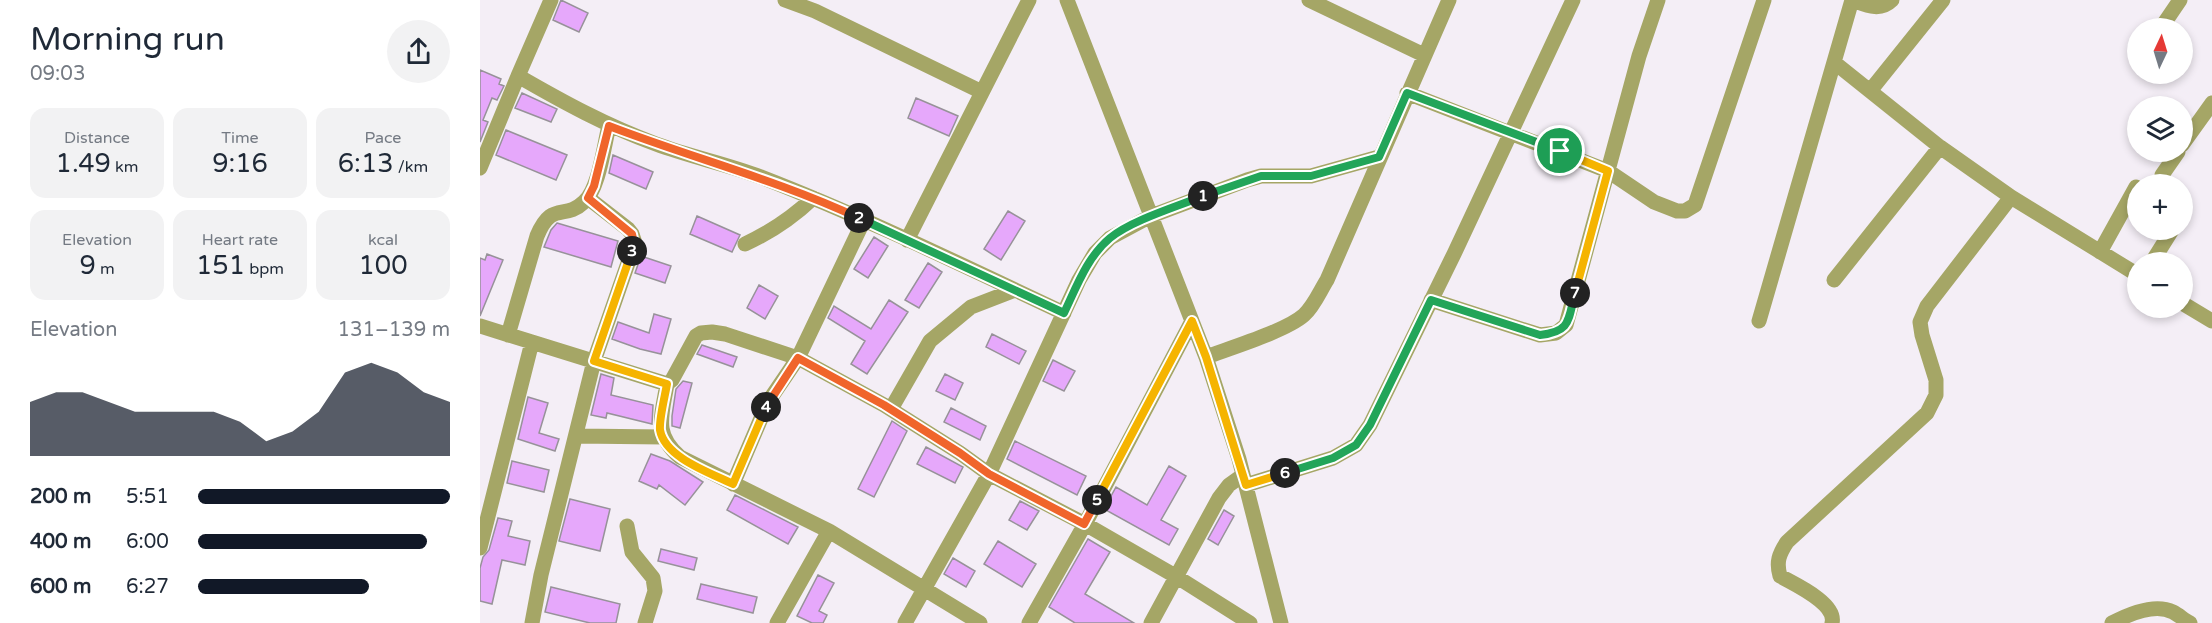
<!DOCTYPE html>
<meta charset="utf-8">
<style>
:root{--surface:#fff;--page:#f2f2f3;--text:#1f2937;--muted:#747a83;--accent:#111827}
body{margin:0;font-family:"Varela Round",sans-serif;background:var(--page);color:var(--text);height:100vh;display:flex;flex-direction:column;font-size:22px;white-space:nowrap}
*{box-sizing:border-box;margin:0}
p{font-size:20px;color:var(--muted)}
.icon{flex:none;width:33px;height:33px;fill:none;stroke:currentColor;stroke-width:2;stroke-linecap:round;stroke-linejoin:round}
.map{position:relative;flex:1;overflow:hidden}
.side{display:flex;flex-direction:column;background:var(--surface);width:480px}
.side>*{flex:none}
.needle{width:39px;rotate:4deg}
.controls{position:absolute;left:1647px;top:18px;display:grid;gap:12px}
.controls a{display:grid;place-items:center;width:66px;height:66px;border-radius:50%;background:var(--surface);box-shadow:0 3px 9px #0003;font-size:30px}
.pin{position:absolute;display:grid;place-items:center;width:51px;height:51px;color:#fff;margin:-26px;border:3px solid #fff;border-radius:50%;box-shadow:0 2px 6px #0007}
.km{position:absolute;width:30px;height:30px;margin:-15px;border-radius:50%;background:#222;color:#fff;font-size:16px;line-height:30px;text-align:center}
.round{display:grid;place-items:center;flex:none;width:63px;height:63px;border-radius:32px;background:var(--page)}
.headline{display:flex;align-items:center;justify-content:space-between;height:102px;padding:0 30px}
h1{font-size:33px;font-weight:600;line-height:45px}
.figures{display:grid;grid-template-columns:repeat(3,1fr);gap:9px;height:102px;padding:6px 30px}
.figures div{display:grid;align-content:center;border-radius:15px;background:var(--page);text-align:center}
.figures b{font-size:26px;font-weight:600}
.figures small{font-size:16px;font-weight:400}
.figures p{font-size:16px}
.chart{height:168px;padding:12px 30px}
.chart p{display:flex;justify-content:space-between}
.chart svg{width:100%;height:108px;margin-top:6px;fill:var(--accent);opacity:.7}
ul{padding:0 30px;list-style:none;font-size:20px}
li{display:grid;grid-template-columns:96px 72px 1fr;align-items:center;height:45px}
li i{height:15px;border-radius:8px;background:var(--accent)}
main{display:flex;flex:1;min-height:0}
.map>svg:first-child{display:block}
.building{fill:#e6a8fb;stroke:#979299;stroke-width:1.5}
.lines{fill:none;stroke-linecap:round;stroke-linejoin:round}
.minor{stroke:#a5a666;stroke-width:15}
.split-1-casing{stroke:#fff;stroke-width:12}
.split-2-casing{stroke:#fff;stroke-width:12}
.split-3-casing{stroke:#fff;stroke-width:12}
.split-4-casing{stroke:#fff;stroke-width:12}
.split-5-casing{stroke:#fff;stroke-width:12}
.split-6-casing{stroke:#fff;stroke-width:12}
.split-7-casing{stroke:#fff;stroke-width:12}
.split-8-casing{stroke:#fff;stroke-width:12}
.split-1{stroke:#22a559;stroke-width:8}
.split-2{stroke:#22a559;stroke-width:8}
.split-3{stroke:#f0652b;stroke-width:8}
.split-4{stroke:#f5b400;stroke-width:8}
.split-5{stroke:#f0652b;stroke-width:8}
.split-6{stroke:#f5b400;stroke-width:8}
.split-7{stroke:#22a559;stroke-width:8}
.split-8{stroke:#f5b400;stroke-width:8}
</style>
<main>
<section class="side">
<div class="headline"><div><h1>Morning run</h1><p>09:03</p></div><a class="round"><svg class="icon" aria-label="share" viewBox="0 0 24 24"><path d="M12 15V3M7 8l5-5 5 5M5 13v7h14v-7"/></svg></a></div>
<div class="figures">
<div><p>Distance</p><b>1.49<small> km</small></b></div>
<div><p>Time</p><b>9:16</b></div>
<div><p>Pace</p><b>6:13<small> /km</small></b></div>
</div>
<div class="figures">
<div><p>Elevation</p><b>9<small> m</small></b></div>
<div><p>Heart rate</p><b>151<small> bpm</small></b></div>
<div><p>kcal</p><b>100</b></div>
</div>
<div class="chart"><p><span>Elevation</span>131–139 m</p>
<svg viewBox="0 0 160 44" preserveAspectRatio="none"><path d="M0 44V22L10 18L20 18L30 22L40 26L50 26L60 26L70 26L80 30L90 38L100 34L110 26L120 10L130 6L140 10L150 18L160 22V44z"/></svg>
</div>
<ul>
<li><b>200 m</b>5:51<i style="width:100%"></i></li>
<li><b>400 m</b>6:00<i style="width:91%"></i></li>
<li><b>600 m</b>6:27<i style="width:68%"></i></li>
</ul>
</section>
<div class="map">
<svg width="1732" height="623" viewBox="0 0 1732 623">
<rect width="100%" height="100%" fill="#f4eef6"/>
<!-- building -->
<path class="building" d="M81 0 108 13 99 32 73 20Z
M0 70 21 79 19 84 24 86 17 100 12 98 3 120 8 122 0 142Z
M42 93 77 109 71 122 35 108Z
M436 98 478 116 469 136 428 118Z
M26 130 87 155 76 180 16 155Z
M133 155 173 172 166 189 129 173Z
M528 211 545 221 521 260 504 249Z
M217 216 260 235 252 252 210 234Z
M77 223 138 241 131 267 64 247 71 230Z
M394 237 408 246 388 278 374 269Z
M7 254 23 260 0 316V258L5 260Z
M161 256 191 266 185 283 155 273Z
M448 263 462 272 439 308 425 300Z
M279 285 298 296 285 319 267 308Z
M409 300 428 312 387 374 371 364 385 341 348 318 354 306 391 329Z
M174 314 191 319 181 354 160 349 132 339 138 322 169 333Z
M512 334 546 351 539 364 506 347Z
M222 345 257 357 253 367 217 354Z
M573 360 595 371 584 391 563 381Z
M121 374 134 378 131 395 173 405 172 424 127 413 126 418 111 415Z
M465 374 483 383 475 400 456 391Z
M203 381 212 383 200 428 192 426V416L196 389Z
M48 397 68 403 59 433 79 439 75 451 38 439Z
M471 408 506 426 500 440 464 422Z
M412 421 427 431 394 497 378 489Z
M535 441 606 476 597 495 527 459Z
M446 447 483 467 475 483 437 464Z
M171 454 190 461 223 482 205 505 179 485 177 489 159 481Z
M32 461 69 470 64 492 27 483Z
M689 466 706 476 681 520 698 529 689 545 624 509 636 487 667 505Z
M255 495 318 527 308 544 247 510Z
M90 499 130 509 120 551 79 541Z
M540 501 559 511 547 530 529 520Z
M744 510 754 516 738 545 728 539Z
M18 518 32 521 28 536 50 541 45 565 22 560 12 604 0 601V568L3 557 9 550Z
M608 539 630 552 605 594 654 623H595L569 607Z
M518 541 556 564 542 587 504 564Z
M181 549 217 558 214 570 178 561Z
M473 558 495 571 486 587 464 574Z
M338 575 354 583 339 611 347 615 343 623H332L317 616Z
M221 584 277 597 273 613 217 599Z
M71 587 140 604 136 623H110L65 612Z"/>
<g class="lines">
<!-- minor -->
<path class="minor" d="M305 0 335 11 502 92
M587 0 726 357 759 459 801 623
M829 0 944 55
M1372 0C1386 5 1400 12 1412 0
M1681 28 1700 0
M1355 63 1460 147 1531 197 1658 275
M38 76 71 0
M1390 91 1463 0
M927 93 1128 171 1174 202 1197 211H1205L1215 205 1284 0
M1702 145 1732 103
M0 168 38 76C83 102 127 126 176 144 211 157 247 164 281 177 384 217 484 266 584 313
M1682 175 1698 152
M427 240 549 0
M265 244C291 232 312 218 333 198
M1620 252 1656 187
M1672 262 1692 230
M1354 280 1460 147
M951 300 1060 335 1076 333 1086 325 1159 56 1178 0
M1702 303 1732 321
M1279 321 1372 0
M0 326 187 384 192 380 216 336 221 333 232 332 245 334 318 358 404 405 480 453 509 474 605 524 697 577 770 623
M28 335 57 236C72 200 84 221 104 202 119 189 124 145 129 126
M726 357C750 348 806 331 824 315 834 306 840 291 847 280L969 0
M187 384C182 415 173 434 200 457L349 531 500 623
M411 409 450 341 491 307 535 290
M96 436 184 437
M253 484 288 402 318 358 384 220
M766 485 853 458 876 445 890 425 974 254 1093 0
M147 526 152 552 173 578 175 591 165 623
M0 548 52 342
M52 623 61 575 114 361 155 243 152 234 148 229 108 198
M297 623 349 531
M425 623 509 474 599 280 615 253 630 238 671 216 767 180 781 176H831L899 157
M549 623 605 524 712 321
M671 623 739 498 749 485 763 475
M1352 623C1357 603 1314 584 1300 576 1296 562 1299 554 1307 542L1447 413 1456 395V380L1442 335 1440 322 1447 306 1531 197
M1632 623C1649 614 1675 603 1693 612 1699 615 1704 620 1710 623"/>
</g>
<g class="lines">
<!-- split-1 casing -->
<g class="split-1-casing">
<path id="split-1" d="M723 196 781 176H831L899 157 927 93 1080 151"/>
</g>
<!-- split-2 casing -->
<g class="split-2-casing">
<path id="split-2" d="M379 218 584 313C596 288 607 257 630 238 652 220 696 207 723 196"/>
</g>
<!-- split-3 casing -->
<g class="split-3-casing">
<path id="split-3" d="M152 251 154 243 152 234 108 198 114 186 129 126C212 158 298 180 379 218"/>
</g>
<!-- split-4 casing -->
<g class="split-4-casing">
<path id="split-4" d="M152 251 114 361 187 384C185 396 179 419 180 430 185 458 231 473 253 484L286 407"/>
</g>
<!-- split-5 casing -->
<g class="split-5-casing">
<path id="split-5" d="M286 407 318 358 404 405 480 453 509 474 604 524 617 500"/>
</g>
<!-- split-6 casing -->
<g class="split-6-casing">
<path id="split-6" d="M617 500 712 321 726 357 766 485 805 473"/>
</g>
<!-- split-7 casing -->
<g class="split-7-casing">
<path id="split-7" d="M805 473 853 458 876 445 890 425 951 300 1060 335C1091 332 1088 320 1095 293"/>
</g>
<!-- split-8 casing -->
<g class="split-8-casing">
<path id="split-8" d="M1080 151 1128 171 1095 293"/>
</g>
<!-- split-1 -->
<use href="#split-1" class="split-1"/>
<!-- split-2 -->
<use href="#split-2" class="split-2"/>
<!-- split-3 -->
<use href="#split-3" class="split-3"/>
<!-- split-4 -->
<use href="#split-4" class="split-4"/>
<!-- split-5 -->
<use href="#split-5" class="split-5"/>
<!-- split-6 -->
<use href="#split-6" class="split-6"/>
<!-- split-7 -->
<use href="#split-7" class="split-7"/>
<!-- split-8 -->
<use href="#split-8" class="split-8"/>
</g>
</svg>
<div class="controls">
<a><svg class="needle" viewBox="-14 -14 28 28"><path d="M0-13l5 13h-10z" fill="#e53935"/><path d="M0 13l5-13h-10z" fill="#747a83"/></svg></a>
<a><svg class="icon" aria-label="layers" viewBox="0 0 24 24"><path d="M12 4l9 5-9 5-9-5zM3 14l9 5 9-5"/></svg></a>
<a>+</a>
<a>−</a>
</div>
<div class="pin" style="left:1080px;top:151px;background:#1e9e55"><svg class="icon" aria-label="arrive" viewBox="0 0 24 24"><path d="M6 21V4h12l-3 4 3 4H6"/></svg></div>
<b class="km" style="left:723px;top:196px">1</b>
<b class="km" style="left:379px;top:218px">2</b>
<b class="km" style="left:152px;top:251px">3</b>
<b class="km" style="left:286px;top:407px">4</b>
<b class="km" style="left:617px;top:500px">5</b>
<b class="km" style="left:805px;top:473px">6</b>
<b class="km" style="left:1095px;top:293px">7</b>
</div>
</main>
